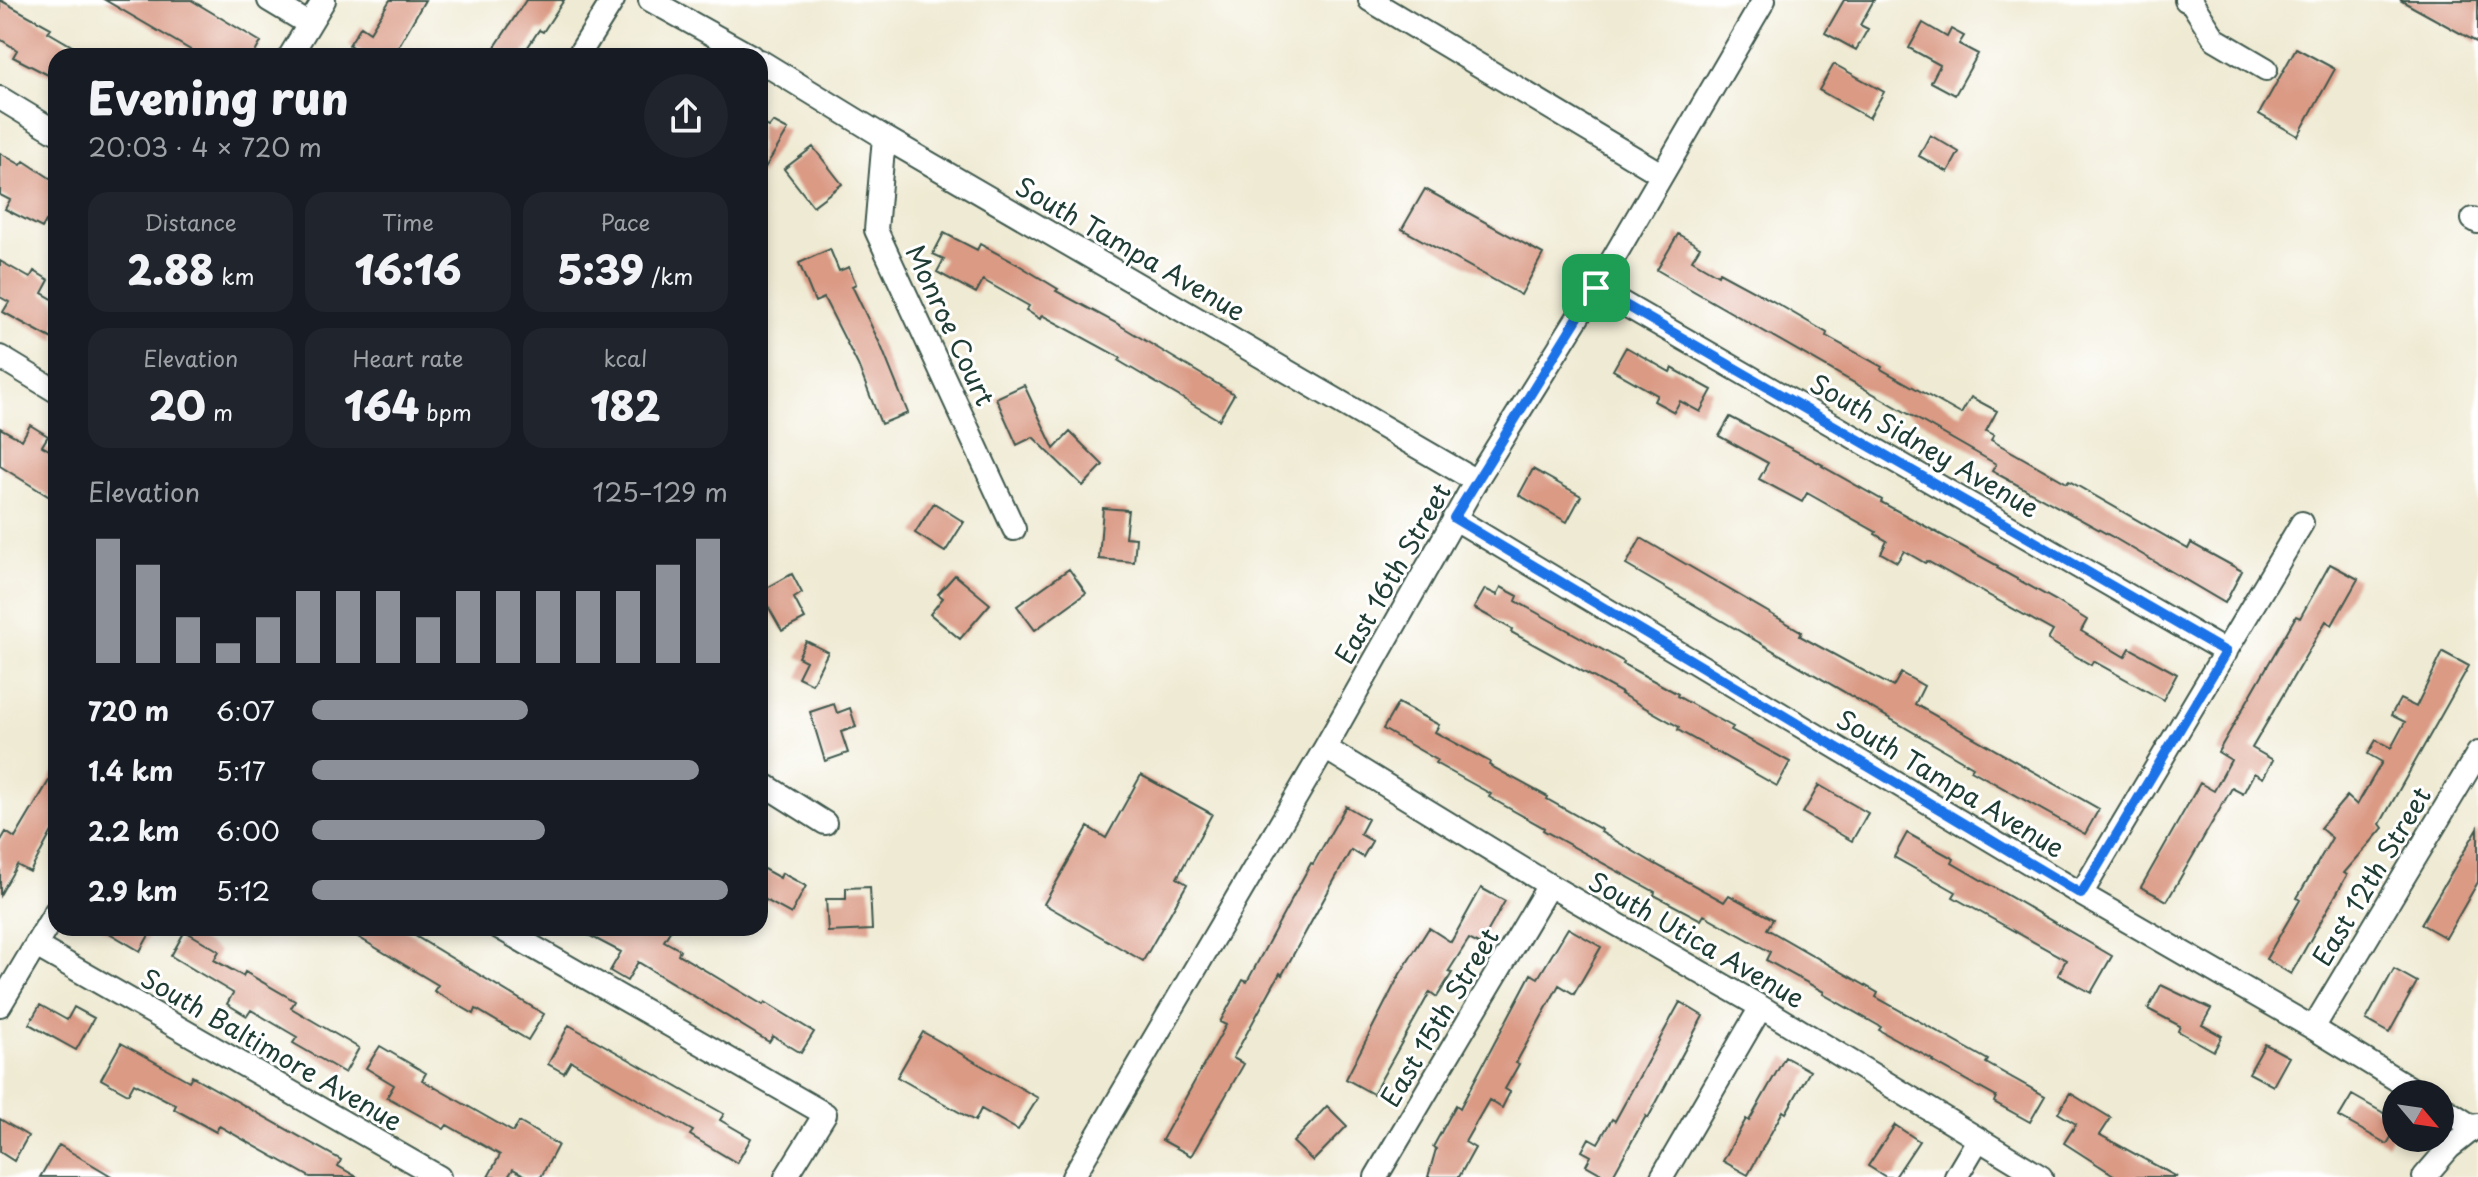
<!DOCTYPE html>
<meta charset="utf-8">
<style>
:root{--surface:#171b24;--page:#20242c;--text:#f1f3f6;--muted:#9ea1a6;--accent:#8c9099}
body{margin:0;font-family:"Playpen Sans",sans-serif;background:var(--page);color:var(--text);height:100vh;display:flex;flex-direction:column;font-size:30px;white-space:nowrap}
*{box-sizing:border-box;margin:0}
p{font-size:26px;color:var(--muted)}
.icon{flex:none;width:44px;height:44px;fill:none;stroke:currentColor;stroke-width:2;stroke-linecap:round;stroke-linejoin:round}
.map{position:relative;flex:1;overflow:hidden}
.sheet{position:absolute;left:48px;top:48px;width:720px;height:888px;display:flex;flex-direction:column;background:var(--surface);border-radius:24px;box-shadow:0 4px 12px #0003}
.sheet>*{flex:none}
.needle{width:52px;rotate:119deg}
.fabs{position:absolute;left:2382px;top:1080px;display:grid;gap:16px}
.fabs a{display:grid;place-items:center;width:72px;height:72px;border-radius:50%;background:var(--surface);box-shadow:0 4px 12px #0003;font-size:40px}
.pin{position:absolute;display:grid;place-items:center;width:68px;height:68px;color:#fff;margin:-34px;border-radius:16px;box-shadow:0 4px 12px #0006}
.round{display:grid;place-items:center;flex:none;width:84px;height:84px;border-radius:42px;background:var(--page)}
.head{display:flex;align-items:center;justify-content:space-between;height:136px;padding:0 40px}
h1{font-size:44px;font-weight:800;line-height:60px}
.figures{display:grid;grid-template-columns:repeat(3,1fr);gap:12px;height:136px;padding:8px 40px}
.figures div{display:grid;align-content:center;border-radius:20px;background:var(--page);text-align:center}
.figures b{font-size:40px;font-weight:800}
.figures small{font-size:22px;font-weight:400}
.figures p{font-size:22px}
.chart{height:224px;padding:16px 40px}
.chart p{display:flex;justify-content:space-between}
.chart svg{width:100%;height:144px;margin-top:8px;stroke:var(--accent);stroke-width:6}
ul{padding:0 40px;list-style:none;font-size:26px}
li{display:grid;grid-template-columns:128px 96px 1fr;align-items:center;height:60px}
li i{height:20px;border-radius:10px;background:var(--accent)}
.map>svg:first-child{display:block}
.building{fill:#da9a84}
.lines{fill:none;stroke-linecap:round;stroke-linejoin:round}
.minor-casing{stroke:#3e574c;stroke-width:26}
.minor{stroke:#fff;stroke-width:22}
.route-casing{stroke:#fff;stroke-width:16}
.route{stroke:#1a73e8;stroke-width:10}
.labels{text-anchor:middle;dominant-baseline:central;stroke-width:6;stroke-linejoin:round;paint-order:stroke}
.street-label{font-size:26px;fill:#1f3d34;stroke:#fff}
</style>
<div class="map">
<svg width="2478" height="1177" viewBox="0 0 2478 1177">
<rect width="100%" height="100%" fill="#fff"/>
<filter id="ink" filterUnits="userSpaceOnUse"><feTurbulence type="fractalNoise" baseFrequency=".0125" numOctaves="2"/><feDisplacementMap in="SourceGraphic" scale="16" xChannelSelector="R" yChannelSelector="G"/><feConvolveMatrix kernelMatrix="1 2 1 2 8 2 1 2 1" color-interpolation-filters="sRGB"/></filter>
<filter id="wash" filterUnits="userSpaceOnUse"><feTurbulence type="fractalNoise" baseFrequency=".006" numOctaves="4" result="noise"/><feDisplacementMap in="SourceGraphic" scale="32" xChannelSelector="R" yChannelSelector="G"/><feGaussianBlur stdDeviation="1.8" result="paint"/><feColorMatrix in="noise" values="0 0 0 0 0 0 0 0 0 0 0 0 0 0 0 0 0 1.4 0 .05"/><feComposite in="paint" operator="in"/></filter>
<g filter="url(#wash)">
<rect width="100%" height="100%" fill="#efead3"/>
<g id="blocks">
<!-- building -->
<path class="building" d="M0 0 51 28 48 32 89 56H56V79L13 57 17 50 0 39Z
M105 0H191L261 42 253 56H201Z
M390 0H425L393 56H367L349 45 361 26 370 32Z
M526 0H564L543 32 539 30 522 56H489Z
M1844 0H1874L1860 25 1868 29 1856 50 1825 33Z
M2400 0H2478V43Z
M1923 23 1947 37 1951 29 1964 36 1959 44 1978 54 1955 95 1931 82 1940 65 1909 48Z
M2296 48 2335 69 2298 136 2259 114Z
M1834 64 1884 92 1869 118 1819 90Z
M760 122 769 127 773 122 788 130 760 176Z
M1930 135 1959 152 1948 172 1919 156Z
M813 147 842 184 813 206 784 169Z
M0 153 21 165 24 161 56 182V227L46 221 42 228 5 209 10 200 0 195Z
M1425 189 1543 254 1521 295 1402 229Z
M944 233 977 250 980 244 1017 264 1058 289 1056 291 1116 323 1234 394 1219 420 1119 361 1121 358 1042 315 1040 319 1026 310 1029 306 983 280 976 293 937 272 944 259 933 254Z
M1678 234 1700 247 1692 260 1718 275 1719 272 1771 300 1827 333 1826 336 1882 367 1881 369 1961 414 1971 397 1997 411 1986 431 1994 435 1991 440 2067 483 2069 481 2188 549 2191 543 2242 571 2225 603 2111 536 1992 471 1996 464 1657 270Z
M830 249 839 271 849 267 856 284 852 286 881 346 908 413 881 424 858 365 824 298 815 302 799 263Z
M0 261 30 278 34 271 49 280 42 293 56 301V341L3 312 9 302 0 297Z
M1626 347 1670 372 1672 368 1712 390 1700 412 1680 401 1674 412 1654 401 1657 395 1613 370Z
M1024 385 1054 449 1070 432 1103 465 1083 486 1033 437 1017 445 996 398Z
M1730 417 1823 465 1822 466 1882 500 1881 502 1998 566 1997 568 2055 600 2087 620 2081 631 2125 657 2130 648 2177 674 2163 700 2093 661 2091 665 2048 640 2053 631 1927 561 1925 563 1904 551 1897 562 1881 553 1887 541 1875 534 1876 532 1807 493 1802 502 1759 479 1768 463 1719 436Z
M30 425 48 436 42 446 56 454V501L0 466V428L22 440Z
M1533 469 1581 496 1567 522 1519 495Z
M934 503 964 522 945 552 915 533Z
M1103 508 1128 510 1125 537 1136 538 1134 562 1099 559Z
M1641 538 1802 632 1800 636 1893 687 1901 673 1924 686 1915 704 2099 809 2085 834 1971 770 1973 767 1626 565Z
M2330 564 2358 579 2332 625 2326 621 2252 748 2273 760 2263 778 2254 773 2243 794 2232 788 2167 901 2141 887 2200 783 2214 791 2231 760 2218 752 2296 616 2300 618Z
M1069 569 1086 593 1035 630 1017 606Z
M792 574 802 593 794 598 805 619 782 631 760 592Z
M955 575 990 604 960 639 930 614 943 598 938 594Z
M1501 587 1518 596 1516 601 1624 662 1623 664 1678 694 1677 696 1733 727 1731 730 1790 762 1777 786 1678 730 1679 727 1621 694 1622 693 1511 632 1512 629 1474 608 1485 589 1497 595Z
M806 641 828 652 812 684 798 677 806 661 798 657Z
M2443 652 2469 666 2380 824 2383 828 2344 873 2347 875 2291 974 2266 959 2300 900 2297 898 2332 838 2320 828 2347 796 2357 805 2382 762 2368 754 2376 740 2391 748 2405 722 2391 715 2400 699 2416 707Z
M1398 703 1439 725 1435 732 1490 762 1489 765 1548 797 1547 799 1602 830 1601 832 1655 864 1724 902 1729 895 1773 919 1767 929 1878 993 1876 997 1988 1060 1986 1063 2045 1096 2030 1122 1994 1102 1996 1097 1932 1061 1933 1060 1879 1030 1881 1027 1823 994 1824 992 1766 960 1770 952 1704 915 1701 920 1654 895 1655 892 1543 830 1544 828 1489 797 1491 794 1435 763 1437 760 1383 729Z
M834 704 837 713 850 708 856 727 841 732 848 753 825 761 810 712Z
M56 769V824L30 872 17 865 0 895V842L6 832 15 838Z
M1141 775 1212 814 1177 878 1187 884 1143 961 1044 904 1088 827 1106 838Z
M1819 785 1868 813 1852 841 1803 813Z
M1346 806 1368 819 1360 834 1372 841 1363 857 1351 850 1282 975 1280 973 1233 1058 1244 1064 1191 1156 1162 1140 1226 1025 1220 1022 1243 980 1247 982 1311 863 1313 864Z
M2478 828V882L2446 938 2421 924Z
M1907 833 1954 859 1952 863 2112 956 2091 993 2058 975 2066 960 1953 897 1956 892 1894 857Z
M760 867 780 878 782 873 806 886 791 914 760 897Z
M870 887 872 930 828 932 826 899H846V888Z
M1481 888 1505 901 1480 945 1469 939 1448 972 1452 973 1437 997 1430 992 1373 1094 1346 1079 1400 974 1429 928 1451 942Z
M101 928H153L140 951Z
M343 928H402L544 1014 528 1040 476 1009 474 1014 434 991 438 985Z
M575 928H672L664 941 680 950 678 954 763 1005 765 1002 814 1032 801 1053 773 1036 769 1042 638 962 627 981 610 971 621 952Z
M1568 928 1601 947 1574 994 1559 985 1516 1063 1519 1064 1505 1089 1510 1092 1502 1108 1489 1100 1465 1142 1475 1148 1459 1177H1428L1436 1149 1433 1147 1456 1105 1460 1108 1531 974 1538 978Z
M185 931 219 951 214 960 243 976 245 972 295 1001 291 1008 359 1048 345 1073 293 1043 297 1037 251 1010 247 1016 227 1004 233 993 171 956Z
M2394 969 2417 982 2389 1033 2366 1020Z
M2161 985 2211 1009 2202 1025 2222 1036 2214 1051 2178 1031 2180 1026 2148 1009Z
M1680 1002 1703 1016 1648 1118 1646 1116 1612 1177H1607L1586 1165 1591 1156 1582 1151 1589 1138 1598 1143 1612 1119 1615 1121Z
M40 1005 67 1020 74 1007 94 1018 76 1050 29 1024Z
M569 1025 724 1114 720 1120 751 1138 737 1163 690 1135 693 1131 571 1061 564 1073 548 1064Z
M923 1032 1038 1098 1018 1130 981 1109 975 1121 897 1077Z
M121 1043 189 1081 192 1076 341 1160 338 1166 357 1177H310L219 1126 216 1132 174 1109 176 1105 134 1083 128 1094 101 1079Z
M2265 1044 2289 1057 2273 1086 2249 1073Z
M380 1046 426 1073 422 1080 513 1132 519 1122 558 1145 541 1177H528L513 1169 508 1177H488L500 1155 447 1125 444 1129 387 1097 394 1085 366 1068Z
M1785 1057 1810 1071 1786 1113 1783 1111 1748 1175 1723 1161 1746 1119 1749 1121Z
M2070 1093 2111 1118 2100 1135 2177 1177H2117L2064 1143 2076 1124 2058 1113Z
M2352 1095 2396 1120V1129L2387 1144 2339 1117Z
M1327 1106 1347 1126 1313 1161 1293 1142Z
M0 1119 28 1136 14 1161 0 1152Z
M1895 1125 1919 1141 1895 1177H1886L1868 1166Z
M59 1145 76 1155 113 1177H40Z"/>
</g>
</g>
<g filter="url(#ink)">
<use href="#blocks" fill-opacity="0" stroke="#3e574c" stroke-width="2"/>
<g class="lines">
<!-- minor casing -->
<g class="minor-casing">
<path id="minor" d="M269 0 309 24
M650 0 751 56
M1370 0 1661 174
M2186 0 2192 3 2215 39 2266 69
M290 56 324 0
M578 56 613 0
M760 61 884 137 1476 481
M0 98 56 132
M884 137 876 230 1014 529
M2473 219 2478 222
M1596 288 2226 652
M0 357 56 391
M1454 518 2081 894 2313 1028 2420 1094
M1325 748 1549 885 1761 1007 2041 1177
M760 782 825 823
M2081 894 2302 523
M500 928 825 1114 786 1177
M36 946 439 1177
M0 1005 56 911
M2313 1028 2478 753
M2440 1106 2474 1128
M1073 1177 1325 748 1476 481 1596 288 1764 0
M1376 1177 1549 885
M1662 1177 1761 1007
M1956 1177 1978 1140
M2424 1177 2449 1148 2478 1125"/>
</g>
<!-- minor -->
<use href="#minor" class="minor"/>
</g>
</g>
<g class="lines" filter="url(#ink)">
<!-- route casing -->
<g class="route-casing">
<path id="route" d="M1596 288 2226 652 2081 894 1454 518Z"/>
</g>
<!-- route -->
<use href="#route" class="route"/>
</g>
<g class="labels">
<!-- street labels -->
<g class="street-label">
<text transform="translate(1131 248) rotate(30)">South Tampa Avenue</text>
<text transform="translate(951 325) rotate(65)">Monroe Court</text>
<text transform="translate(1925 445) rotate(30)">South Sidney Avenue</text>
<text transform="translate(1392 573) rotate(-60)">East 16th Street</text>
<text transform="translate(1951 783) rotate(31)">South Tampa Avenue</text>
<text transform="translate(2371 876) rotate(-59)">East 12th Street</text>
<text transform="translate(1697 939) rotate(30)">South Utica Avenue</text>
<text transform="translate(1439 1017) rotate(-59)">East 15th Street</text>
<text transform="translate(272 1049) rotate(30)">South Baltimore Avenue</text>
</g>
</g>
</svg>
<div class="fabs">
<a><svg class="needle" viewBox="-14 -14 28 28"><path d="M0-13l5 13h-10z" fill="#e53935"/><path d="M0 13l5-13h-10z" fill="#9ea1a6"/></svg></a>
</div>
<div class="pin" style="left:1596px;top:288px;background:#1e9e55"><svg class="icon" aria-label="arrive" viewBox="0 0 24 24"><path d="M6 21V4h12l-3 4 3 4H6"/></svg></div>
<section class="sheet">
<div class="head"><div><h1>Evening run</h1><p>20:03 · 4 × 720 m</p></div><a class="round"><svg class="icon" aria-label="share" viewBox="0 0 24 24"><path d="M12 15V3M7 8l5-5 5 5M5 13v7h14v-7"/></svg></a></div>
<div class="figures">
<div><p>Distance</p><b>2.88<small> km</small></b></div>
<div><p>Time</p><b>16:16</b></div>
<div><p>Pace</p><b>5:39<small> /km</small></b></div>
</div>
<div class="figures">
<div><p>Elevation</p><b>20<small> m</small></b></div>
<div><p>Heart rate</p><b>164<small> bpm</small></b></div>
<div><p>kcal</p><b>182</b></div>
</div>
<div class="chart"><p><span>Elevation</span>125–129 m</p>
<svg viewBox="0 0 160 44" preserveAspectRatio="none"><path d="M5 44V6M15 44V14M25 44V30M35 44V38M45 44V30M55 44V22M65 44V22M75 44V22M85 44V30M95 44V22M105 44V22M115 44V22M125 44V22M135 44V22M145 44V14M155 44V6"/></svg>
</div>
<ul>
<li><b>720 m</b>6:07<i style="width:52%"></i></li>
<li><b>1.4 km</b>5:17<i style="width:93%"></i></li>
<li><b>2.2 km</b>6:00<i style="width:56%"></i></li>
<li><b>2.9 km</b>5:12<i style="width:100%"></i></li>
</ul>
</section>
</div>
